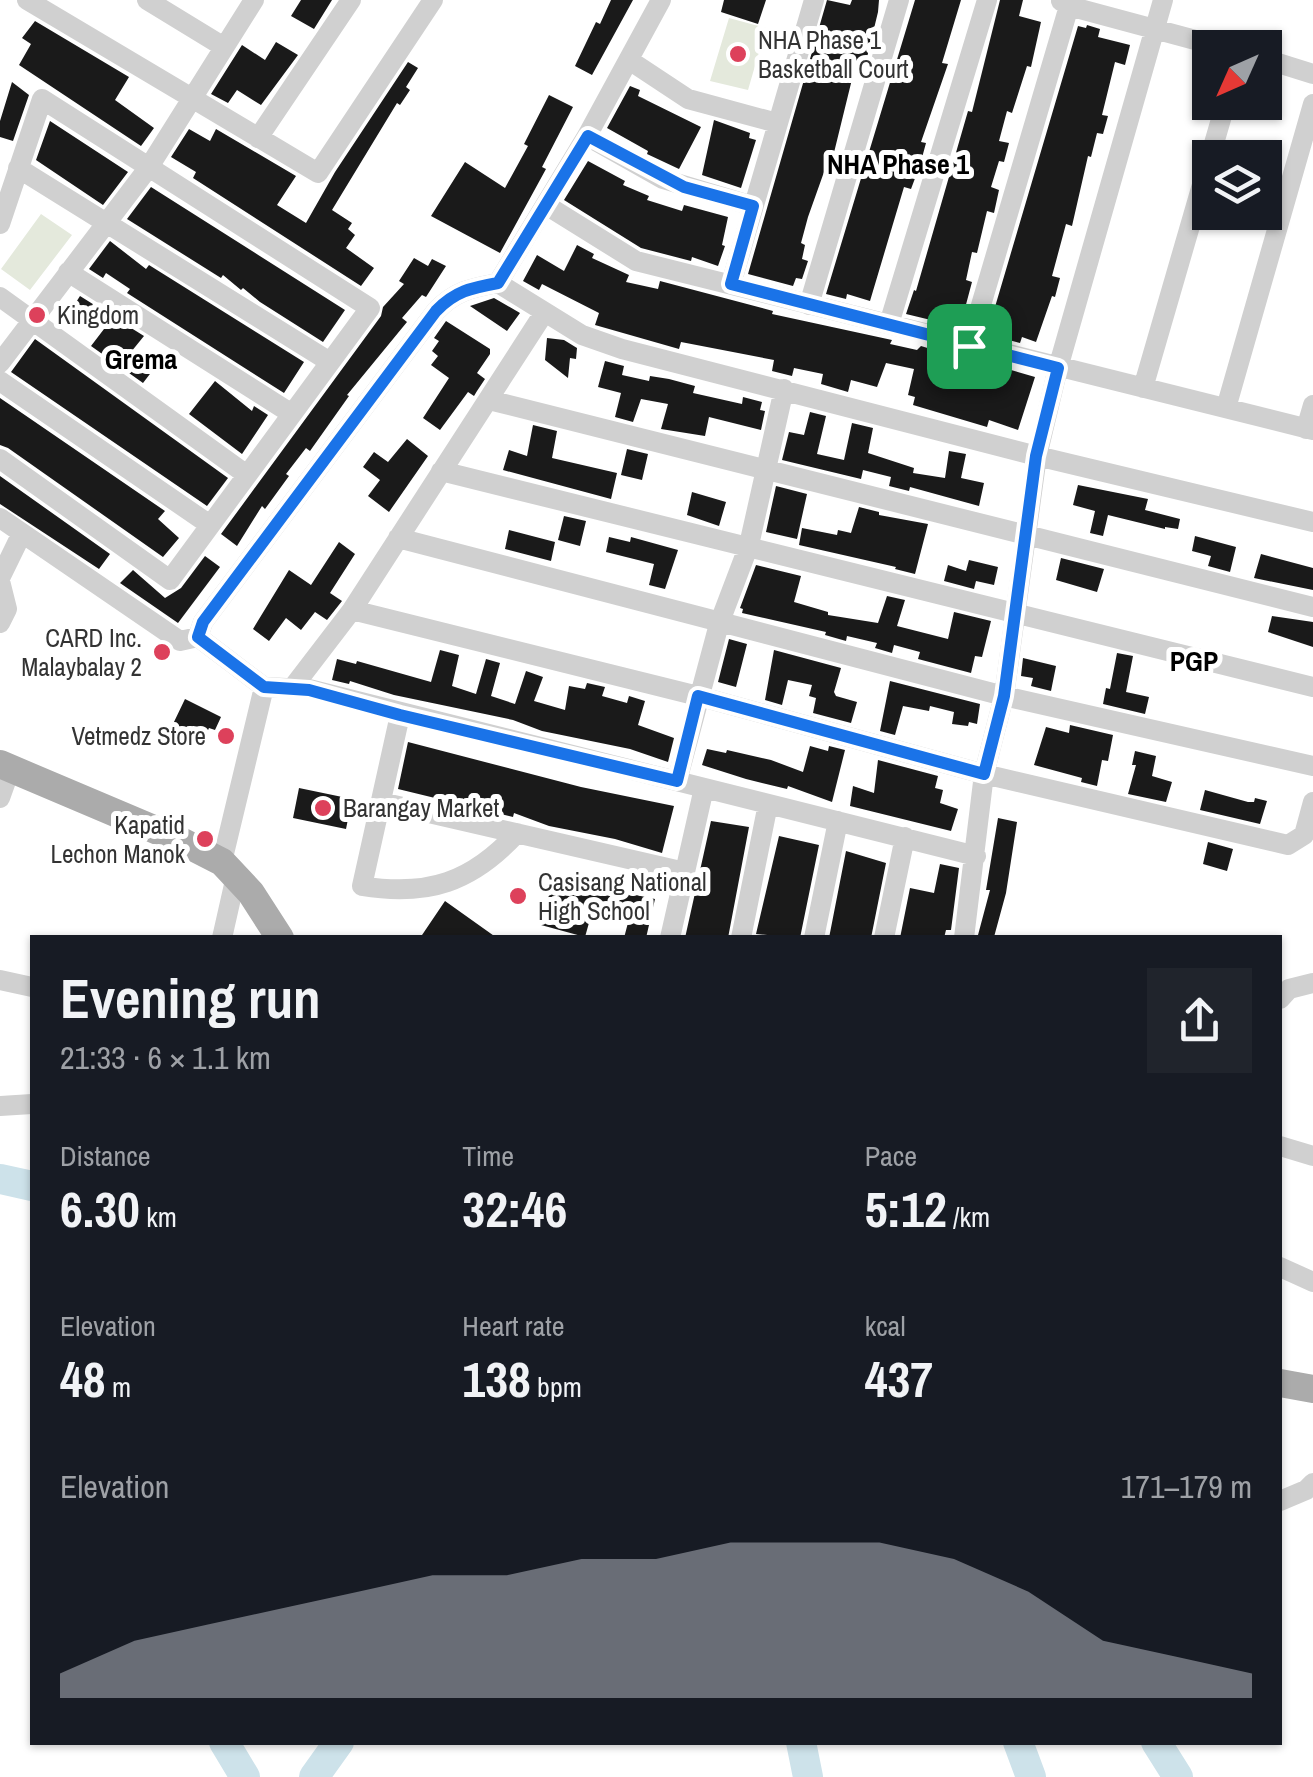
<!DOCTYPE html>
<meta charset="utf-8">
<style>
:root{--surface:#171b24;--page:#20242c;--text:#f1f3f6;--muted:#9ea1a6;--accent:#8c9099}
body{margin:0;font-family:"Archivo Narrow",sans-serif;background:var(--page);color:var(--text);height:100vh;display:flex;flex-direction:column;font-size:38px;white-space:nowrap}
*{box-sizing:border-box;margin:0}
p{font-size:32px;color:var(--muted)}
.icon{flex:none;width:55px;height:55px;fill:none;stroke:currentColor;stroke-width:2;stroke-linecap:round;stroke-linejoin:round}
.map{position:relative;flex:1;overflow:hidden}
.sheet{position:absolute;left:30px;top:935px;width:1252px;height:810px;display:flex;flex-direction:column;background:var(--surface);border-radius:0px;box-shadow:0 2px 8px #0004}
.sheet>*{flex:none}
.needle{width:65px;rotate:225deg}
.buttons{position:absolute;left:1192px;top:30px;display:grid;gap:20px}
.buttons a{display:grid;place-items:center;width:90px;height:90px;border-radius:0px;background:var(--surface);box-shadow:0 2px 8px #0004;font-size:50px}
.pin{position:absolute;display:grid;place-items:center;width:85px;height:85px;color:#fff;margin:-42px;border-radius:20px;box-shadow:0 5px 15px #0006}
.round{display:grid;place-items:center;flex:none;width:105px;height:105px;border-radius:0px;background:var(--page)}
.overview{display:flex;align-items:center;justify-content:space-between;height:170px;padding:0 30px}
h1{font-size:55px;font-weight:700;line-height:75px}
.stats{display:grid;grid-template-columns:repeat(3,1fr);gap:15px;height:170px;padding:10px 30px}
.stats div{display:grid;align-content:center}
.stats b{font-size:50px;font-weight:700}
.stats small{font-size:28px;font-weight:400}
.stats p{font-size:28px}
.chart{height:280px;padding:20px 30px}
.chart p{display:flex;justify-content:space-between}
.chart svg{width:100%;height:180px;margin-top:10px;fill:var(--accent);opacity:.7}
.map>svg:first-child{display:block}
.park{fill:#e4e9dc}
.lines{fill:none;stroke-linecap:round;stroke-linejoin:round}
.river{stroke:#cde2ea;stroke-width:30}
.building{fill:#1a1a1a}
.minor{stroke:#d0d0d0;stroke-width:20}
.major{stroke:#ababab;stroke-width:28}
.route-casing{stroke:#fff;stroke-width:20}
.route{stroke:#1a73e8;stroke-width:12}
.poi-dot{fill:#dd415b;stroke:#fff;stroke-width:4}
.labels{text-anchor:middle;dominant-baseline:central;stroke-width:10;stroke-linejoin:round;paint-order:stroke}
.poi-label{font-size:25px;fill:#333;stroke:#fff;text-anchor:start}
.neighbourhood-label{font-size:28px;font-weight:bold;fill:#000;stroke:#fff}
</style>
<div class="map">
<svg width="1313" height="1777" viewBox="0 0 1313 1777">
<rect width="100%" height="100%" fill="#fff"/>
<!-- park -->
<path class="park" d="M729 18 766 28 748 90 710 81Z
M41 214 72 235 30 290 1 269Z"/>
<g class="lines">
<!-- river -->
<path class="river" d="M0 1179 32 1186
M224 1742 245 1777
M801 1742 808 1777
M1018 1742 1031 1777
M1156 1742 1178 1777
M314 1777 339 1742"/>
</g>
<!-- building -->
<path class="building" d="M301 0H332L314 29 291 16Z
M611 0H633L592 75 575 66 596 22 600 24Z
M724 0H766L758 24 721 12Z
M827 0 850 5 852 0H879L878 12 863 74 854 71 829 173 824 172 808 217 801 243 805 245 802 259 808 261 802 279 796 278 793 286 748 274Z
M915 0H961L942 63 948 64 921 142 926 143 920 165 911 189 904 187 870 301 847 294 846 299 826 294Z
M1000 0H1023L1019 16 1041 22 1031 67 1027 66 1012 113 1007 111 999 141 1009 143 1004 162 999 161 991 187 999 190 994 213 987 211 977 253 972 252 966 280 972 282 960 327 906 314 914 290 916 291 968 111 972 112Z
M35 21 129 77 115 100 154 128 141 146 19 65 31 44 22 38Z
M1087 25 1100 29 1098 37 1130 45 1125 65 1115 62 1102 115 1108 116 1103 134 1097 133 1091 157 1088 156 1072 226 1066 224 1052 276 1060 278 1055 297 1052 296 1036 342 1022 337 1020 343 987 334 1078 26 1086 28Z
M276 42 298 55 261 105 237 90 228 103 211 94 242 45 265 60Z
M408 62 418 68 406 87 410 90 400 105 397 103 332 210 352 223 348 229 355 235 346 248 374 268 361 286 193 178 196 172 171 157 189 129 210 141 216 129 296 176 277 205 306 223 335 172Z
M12 82 29 95 13 141 0 137V121Z
M630 86 640 90 638 96 701 127 679 169 647 154 648 151 607 128Z
M549 95 573 107 542 167 546 169 500 253 431 216 465 162 505 188 528 146 524 144Z
M714 120 750 133 749 138 756 140 741 188 702 175Z
M50 121 128 172 103 205 36 160Z
M588 161 625 181 623 185 649 196 647 200 682 211 684 205 728 217 722 245 725 246 718 266 692 257 691 261 641 248 564 200Z
M151 187 345 310 323 342 260 302 243 288 241 290 223 275 221 278 127 219Z
M110 241 146 269 149 265 304 362 284 393 127 293 130 289 106 273 103 278 89 269Z
M577 245 594 254 592 258 629 275 626 282 658 289 660 281 773 311 772 314 892 340 890 344 917 350 921 346 989 367 990 364 1035 377 1018 430 989 420 987 427 913 405 915 397 908 395 914 369 886 363 877 387 851 380 848 392 821 384 823 374 794 368 792 376 772 371 774 360 681 342 679 349 595 325 599 313 542 284 539 290 523 281 537 255 564 271Z
M414 258 428 266 432 259 446 266 426 297 422 295 402 318 407 322 347 395 349 396 310 451 306 448 286 474 289 476 265 509 262 506 237 546 221 534 381 316 383 307 404 284 399 281Z
M80 296 144 336 131 352 153 370 143 383 91 346 104 329 73 307Z
M494 298 520 313 507 331 470 306Z
M446 321 490 349V354L477 373 485 379 477 391 474 396 468 392 440 430 423 418 449 378 431 365 438 356 432 351 439 341 434 338Z
M547 338 564 340 577 348 576 359 570 358 568 378 545 360Z
M35 339 228 478 207 506 11 372Z
M605 361 624 366 622 375 649 381 650 376 669 379 695 386 693 393 742 404 743 397 762 402 760 410 765 411 761 430 709 417 705 436 661 429 668 404 641 399 633 422 615 417 621 393 598 387Z
M215 381 252 411 254 406 268 415 242 454 189 414Z
M0 398 165 511 158 519 179 538 163 557 8 448 0 445Z
M810 412 826 416 817 454 844 460 852 423 873 428 868 453 914 468 913 473 945 478 949 451 966 454 961 478 984 483 979 506 910 487 909 491 889 486 891 477 863 470 861 479 782 460 789 432 804 435Z
M533 425 557 431 552 458 617 473 611 499 503 470 509 450 527 456Z
M407 439 428 456 389 512 368 496 380 480 363 467 374 452 388 462Z
M627 449 648 454 642 480 621 475Z
M0 476 110 554 99 569 0 504Z
M1078 485 1148 499 1145 510 1180 519 1178 529 1165 527V529L1108 515 1103 536 1090 533 1095 511 1073 505Z
M776 486 807 494 797 539 766 532Z
M692 492 726 502 719 526 687 515Z
M859 507 879 512V515L928 524 915 574 895 569 896 567 799 545 802 528 837 535 838 530 851 533Z
M564 516 586 521 580 546 558 540Z
M509 530 555 542 551 561 505 549Z
M1195 536 1236 547 1230 572 1208 566 1211 556 1192 551Z
M609 537 630 542 631 537 678 550 665 589 649 585 654 564 606 552Z
M339 542 355 554 330 593 342 601 327 620 315 612 301 630 286 618 269 641 253 629 289 570 311 585Z
M1261 554 1313 568V590L1254 578Z
M205 556 220 567 178 623 120 583 133 570 165 598 181 588Z
M1061 558 1104 569 1097 592 1056 580Z
M969 560 998 567 994 585 976 581 974 589 944 581 948 565 966 571Z
M756 565 801 576 794 602 828 612V615L878 623 887 596 905 600 897 626 948 639 954 612 991 621 982 657 975 656 971 673 918 659 920 652 894 645 892 653 875 648 877 643 847 636 846 641 825 635 826 632 742 613 743 609 740 608Z
M1272 616 1313 622V647L1268 632Z
M729 639 747 644 736 687 718 682Z
M440 650 459 655 452 686 476 694 486 659 500 663 491 696 515 704 526 671 543 677 534 701 565 710 569 686 585 689 587 683 605 687 602 696 627 703 629 696 645 701 638 725 674 738 668 762 630 749 542 731 513 720 394 695 350 681 349 684 332 680 337 659 356 664 357 661 431 682Z
M774 650 841 668 834 692 836 696 857 702 851 723 813 713 816 698 809 696 812 685 788 680 782 705 765 700Z
M1117 653 1133 656 1126 692 1149 697 1145 714 1103 704 1106 688 1110 689Z
M1023 658 1056 666 1051 691 1031 686 1033 678 1021 676Z
M890 681 980 704 977 724 969 722 968 726 952 724 954 712 930 706 929 711 903 706 895 735 880 731Z
M185 699 221 717 215 730 209 728 204 739 173 724Z
M1070 725 1113 735 1108 761 1102 760 1097 786 1081 782 1082 778 1034 765 1046 727 1069 733Z
M408 742 581 787 674 806 662 853 615 839 549 826 514 813 513 817 398 789Z
M810 746 828 751 829 746 845 750 832 802 788 786 787 789 746 779 702 765 707 749 726 753 727 750 771 760 803 772Z
M1135 751 1156 756 1152 776 1172 782 1166 802 1128 794 1136 765H1132Z
M878 760 938 776 935 788 943 790 940 803 958 809 951 831 850 806 853 786 874 793Z
M299 788 352 799 346 829 293 818Z
M1205 790 1248 802H1254L1255 798 1267 801 1260 824 1200 810Z
M998 818 1017 822 1006 893 994 937 978 935 990 890H986Z
M711 821 749 827 728 938H685Z
M779 836 819 845 800 938 756 934Z
M1208 842 1233 849 1227 871 1203 864Z
M846 851 886 863 871 938H829Z
M940 864 959 868 951 930H946L944 938H900L910 888 934 893Z
M547 878 590 886 592 880 613 886 612 890 655 899 646 938H624L630 915 594 905 585 937 541 925 549 895 543 893Z
M445 901 497 938H420Z"/>
<g class="lines">
<!-- minor -->
<path class="minor" d="M27 0 318 173 433 0
M147 0 224 47
M1061 1 1069 6 1225 48
M1265 59 1313 74
M629 60 688 99 777 123
M587 136 663 179 753 206
M258 138 351 0
M18 168 330 362
M546 205 636 261 1313 430
M0 224 42 99 370 308 170 580 0 459
M68 272 292 414
M498 283 587 136 661 0
M731 284 814 0
M0 297 247 475
M809 305 899 0
M889 324 987 0
M969 346 1069 6
M0 363 149 167 254 0
M0 381 210 525
M1143 388 1226 102
M489 400 1313 607
M1226 408 1313 104
M1306 429 1313 405
M441 471 1313 687
M0 518 180 641 198 637 264 687 309 689 976 856
M398 538 1004 696 1313 766
M0 578 22 533
M0 581 7 609 0 623
M352 610 698 696 984 774 1288 845 1304 835 1313 802
M198 637 203 622 436 311C455 291 471 288 498 283L582 335 622 349 1037 456 1313 522
M293 687 352 610 544 313
M400 715 362 886C428 897 472 882 517 833
M677 781 719 624 749 545 784 389
M0 798 10 770
M381 802 685 872
M222 862 264 687
M222 938 236 876
M670 938 704 788
M741 938 768 804
M814 938 838 821
M884 938 905 837
M964 938 984 774 1004 696 1037 456 1058 368 1163 0
M0 980 32 987
M1280 999 1289 989 1313 983
M0 1106 32 1104
M1280 1146 1313 1156
M1280 1267 1313 1282
M1280 1501 1306 1490 1313 1483"/>
<!-- major -->
<path class="major" d="M0 764 177 839 222 862 251 893 280 938
M1280 1383 1313 1389"/>
</g>
<g class="lines">
<!-- route casing -->
<g class="route-casing">
<path id="route" d="M588 136 684 187 753 206 731 284 1058 368 1036 456 1004 696 984 774 698 696 677 781 400 715 309 690 264 687 198 637 203 622 436 311C455 291 471 288 498 283Z"/>
</g>
<!-- route -->
<use href="#route" class="route"/>
</g>
<!-- markers -->
<g class="poi-dot">
<circle cx="738" cy="54" r="10"/>
<circle cx="37" cy="315" r="10"/>
<circle cx="162" cy="652" r="10"/>
<circle cx="226" cy="736" r="10"/>
<circle cx="323" cy="808" r="10"/>
<circle cx="205" cy="839" r="10"/>
<circle cx="518" cy="896" r="10"/>
</g>
<g class="labels">
<!-- poi labels -->
<g class="poi-label">
<text x="758" y="40">NHA Phase 1<tspan x="758" dy="29">Basketball Court</tspan></text>
<text x="57" y="315">Kingdom</text>
<text x="142" y="638" text-anchor="end">CARD Inc.<tspan x="142" dy="29">Malaybalay 2</tspan></text>
<text x="206" y="736" text-anchor="end">Vetmedz Store</text>
<text x="343" y="808">Barangay Market</text>
<text x="185" y="825" text-anchor="end">Kapatid<tspan x="185" dy="29">Lechon Manok</tspan></text>
<text x="538" y="882">Casisang National<tspan x="538" dy="29">High School</tspan></text>
</g>
<!-- neighbourhood labels -->
<g class="neighbourhood-label">
<text x="898" y="164">NHA Phase 1</text>
<text x="141" y="359">Grema</text>
<text x="1194" y="661">PGP</text>
</g>
</g>
</svg>
<div class="buttons">
<a><svg class="needle" viewBox="-14 -14 28 28"><path d="M0-13l5 13h-10z" fill="#e53935"/><path d="M0 13l5-13h-10z" fill="#9ea1a6"/></svg></a>
<a><svg class="icon" aria-label="layers" viewBox="0 0 24 24"><path d="M12 4l9 5-9 5-9-5zM3 14l9 5 9-5"/></svg></a>
</div>
<div class="pin" style="left:969px;top:346px;background:#1e9e55"><svg class="icon" aria-label="arrive" viewBox="0 0 24 24"><path d="M6 21V4h12l-3 4 3 4H6"/></svg></div>
<section class="sheet">
<div class="overview"><div><h1>Evening run</h1><p>21:33 · 6 × 1.1 km</p></div><a class="round"><svg class="icon" aria-label="share" viewBox="0 0 24 24"><path d="M12 15V3M7 8l5-5 5 5M5 13v7h14v-7"/></svg></a></div>
<div class="stats">
<div><p>Distance</p><b>6.30<small> km</small></b></div>
<div><p>Time</p><b>32:46</b></div>
<div><p>Pace</p><b>5:12<small> /km</small></b></div>
</div>
<div class="stats">
<div><p>Elevation</p><b>48<small> m</small></b></div>
<div><p>Heart rate</p><b>138<small> bpm</small></b></div>
<div><p>kcal</p><b>437</b></div>
</div>
<div class="chart"><p><span>Elevation</span>171–179 m</p>
<svg viewBox="0 0 160 44" preserveAspectRatio="none"><path d="M0 44V38L10 30L20 26L30 22L40 18L50 14L60 14L70 10L80 10L90 6L100 6L110 6L120 10L130 18L140 30L150 34L160 38V44z"/></svg>
</div>
</section>
</div>
